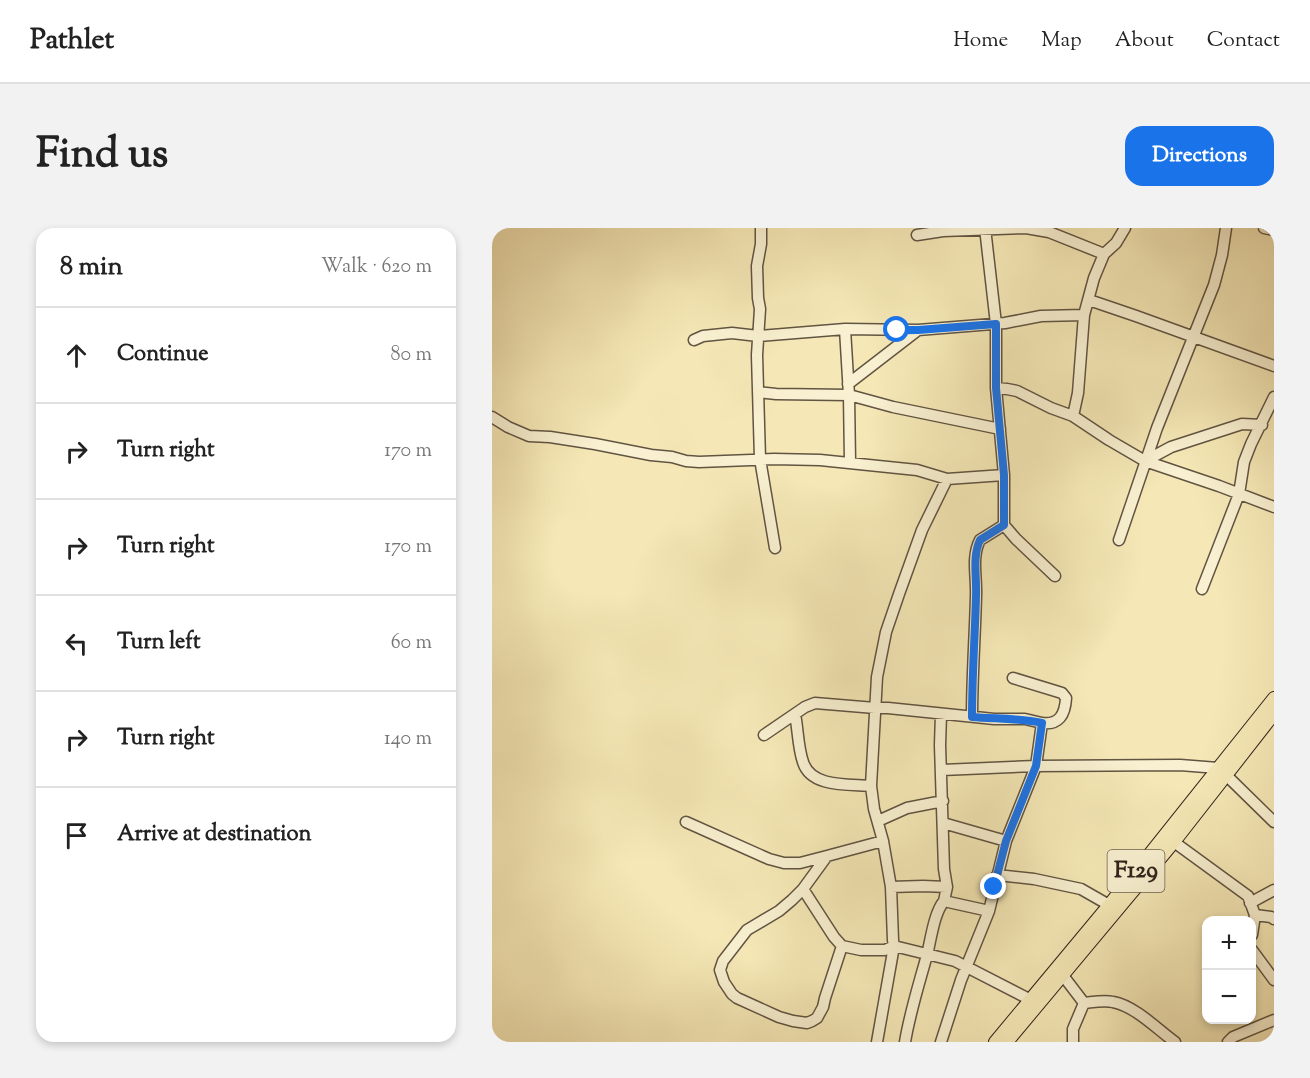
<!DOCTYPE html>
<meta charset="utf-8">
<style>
body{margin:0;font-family:"Sorts Mill Goudy",serif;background:#f2f2f2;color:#222}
.controls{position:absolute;right:18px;bottom:18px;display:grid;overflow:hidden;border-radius:12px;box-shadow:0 3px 9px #0003}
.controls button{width:54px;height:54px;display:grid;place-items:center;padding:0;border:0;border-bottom:2px solid #e0e0e0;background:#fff;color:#222;font:30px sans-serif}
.stop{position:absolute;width:18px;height:18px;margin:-14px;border:4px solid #1a73e8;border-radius:50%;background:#fff}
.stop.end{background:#1a73e8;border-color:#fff;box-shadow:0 2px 6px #0008}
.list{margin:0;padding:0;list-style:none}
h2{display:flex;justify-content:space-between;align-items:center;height:78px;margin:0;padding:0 24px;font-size:26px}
h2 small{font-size:20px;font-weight:400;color:#767676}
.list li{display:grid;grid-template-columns:39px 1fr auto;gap:18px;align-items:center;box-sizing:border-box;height:96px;padding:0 24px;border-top:2px solid #e0e0e0}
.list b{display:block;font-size:22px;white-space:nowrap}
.list em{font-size:20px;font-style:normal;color:#767676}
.icon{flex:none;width:33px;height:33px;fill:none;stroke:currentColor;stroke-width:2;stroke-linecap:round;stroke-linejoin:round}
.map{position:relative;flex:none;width:782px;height:814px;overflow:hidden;border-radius:18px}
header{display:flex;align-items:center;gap:36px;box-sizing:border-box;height:84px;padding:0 30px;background:#fff;border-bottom:2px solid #e0e0e0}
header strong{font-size:28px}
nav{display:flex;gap:33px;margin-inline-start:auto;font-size:21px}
.intro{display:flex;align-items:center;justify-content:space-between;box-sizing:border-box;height:144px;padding:0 36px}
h1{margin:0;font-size:42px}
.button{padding:15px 27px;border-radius:18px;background:#1a73e8;color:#fff;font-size:21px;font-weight:700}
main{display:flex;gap:36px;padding:0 36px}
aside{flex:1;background:#fff;border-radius:18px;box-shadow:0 3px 9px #0003}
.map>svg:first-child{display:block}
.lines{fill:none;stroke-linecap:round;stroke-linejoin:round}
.minor-casing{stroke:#615442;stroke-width:13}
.major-casing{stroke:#30221c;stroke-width:14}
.minor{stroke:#f8f0d0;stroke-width:10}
.major{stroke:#f5e8b6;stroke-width:12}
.route{stroke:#1a73e8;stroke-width:8}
.labels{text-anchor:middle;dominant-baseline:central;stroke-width:6;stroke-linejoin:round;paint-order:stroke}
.shield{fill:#f8f0d0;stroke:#6c6052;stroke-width:1.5}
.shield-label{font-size:24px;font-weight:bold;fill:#30221c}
</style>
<header>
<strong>Pathlet</strong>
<nav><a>Home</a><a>Map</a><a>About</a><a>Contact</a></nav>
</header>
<div class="intro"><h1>Find us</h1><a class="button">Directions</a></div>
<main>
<aside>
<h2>8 min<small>Walk · 620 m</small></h2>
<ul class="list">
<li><svg class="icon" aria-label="ahead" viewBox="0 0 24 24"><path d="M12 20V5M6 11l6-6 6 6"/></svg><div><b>Continue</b></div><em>80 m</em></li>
<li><svg class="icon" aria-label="right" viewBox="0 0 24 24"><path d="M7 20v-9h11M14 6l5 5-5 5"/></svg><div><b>Turn right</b></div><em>170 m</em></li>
<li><svg class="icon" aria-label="right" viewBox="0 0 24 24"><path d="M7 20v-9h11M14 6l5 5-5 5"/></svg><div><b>Turn right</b></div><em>170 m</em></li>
<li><svg class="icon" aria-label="left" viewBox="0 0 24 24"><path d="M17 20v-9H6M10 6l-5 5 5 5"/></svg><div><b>Turn left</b></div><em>60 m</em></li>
<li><svg class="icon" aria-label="right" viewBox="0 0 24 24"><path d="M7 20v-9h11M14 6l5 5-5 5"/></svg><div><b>Turn right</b></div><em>140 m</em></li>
<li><svg class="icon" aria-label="arrive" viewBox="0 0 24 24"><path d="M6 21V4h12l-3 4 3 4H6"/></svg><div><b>Arrive at destination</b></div></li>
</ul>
</aside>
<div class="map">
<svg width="782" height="814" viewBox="0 0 782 814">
<rect width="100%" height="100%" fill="#f5e8b6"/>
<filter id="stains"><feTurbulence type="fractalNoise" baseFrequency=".00333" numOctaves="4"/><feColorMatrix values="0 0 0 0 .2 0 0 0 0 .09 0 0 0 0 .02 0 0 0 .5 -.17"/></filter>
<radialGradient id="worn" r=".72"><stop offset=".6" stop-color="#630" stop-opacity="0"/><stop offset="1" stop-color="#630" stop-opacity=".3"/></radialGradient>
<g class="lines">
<g class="minor-casing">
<path id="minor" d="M 269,0 L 269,16 L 265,38 L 266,70 L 268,81 L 265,127 L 268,231 L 283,320
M 493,0 L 504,96 L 504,160 L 512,247 L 512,297 L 524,311 L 563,348
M 772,0 L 782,2
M 425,7 L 451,3 L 534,0 L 557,4 L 612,26
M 597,72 L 644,88 L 782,138
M 353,101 L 357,167 L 358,234
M 202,112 L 211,108 L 240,105 L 266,108 L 353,101 L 426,102 L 513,95 L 549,88 L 592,87
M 356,156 L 426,102
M 504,160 L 515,161 L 525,163 L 559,180 L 581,188 L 617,212 L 653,233 L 727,258 L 782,279
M 266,164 L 284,166 L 357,167 L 401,179 L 508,201
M 581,188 L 586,165 L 592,87 L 602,50 L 612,26 L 624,15 L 633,0
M 0,189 L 16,199 L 37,208 L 58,209 L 103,216 L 159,227 L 180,229 L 194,233 L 207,234 L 282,231 L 328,232 L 425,242 L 455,251 L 512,247
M 653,233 L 679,219 L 750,196 L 770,197
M 627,312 L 665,200 L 722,57 L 730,27 L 734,0
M 710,361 L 747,266 L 752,234 L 759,216 L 782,169
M 303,486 C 306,501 306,520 311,534 C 319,560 357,556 379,558
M 449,486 L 448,517 L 452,641 L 455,659 L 452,673 L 497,683
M 480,489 C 480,448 483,408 484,368 C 485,350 479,329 488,312 L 512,297
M 272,507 L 313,479 L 323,475 L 383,480 L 396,480 L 502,491 L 533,491 L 550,495
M 450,542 L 544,538 L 688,537 L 726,540
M 734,547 L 782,594
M 386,593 L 415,580 L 451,573
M 194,594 L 277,631 L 292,635 L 308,635 L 335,628
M 451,595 L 514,613
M 682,614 L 756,668 L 763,687 L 760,707
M 505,647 L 542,651 L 589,661 L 617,677
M 399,659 L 431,658 L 455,659
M 311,661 L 342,709 L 350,718 L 369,722 L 393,722 L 402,718 L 463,733 L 537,771
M 758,675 L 782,662
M 763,687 L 779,689 L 782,691
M 350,718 L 333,770 L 331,779 L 325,790 L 320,793 L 315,795 L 301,793 L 287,789 L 245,770 L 240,766 L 232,754 L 228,742 L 231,733 L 255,702 L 287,683 L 300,672 L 311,661 L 335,628 L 391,613
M 760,722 L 782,752
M 566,741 L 592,775 L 581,801 L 581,814
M 592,775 C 602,774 612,772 621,774 C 643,778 665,801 683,814
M 385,814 L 402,718 L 401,712 L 399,659 L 391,613 L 382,581 L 379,558 L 385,449 L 394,404 L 407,366 L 430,302 L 455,251
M 413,814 C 418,784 427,756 435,727 C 439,711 442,685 452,673
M 449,814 L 469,752 L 497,683 L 514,613 L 544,538 L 550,495 C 567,497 573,487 574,470 L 570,465 L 521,450
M 736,814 L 741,809 L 782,792"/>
</g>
<g class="major-casing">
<path id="major" d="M 503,814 L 617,677 L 782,470
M 515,814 L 682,614 L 782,486"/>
</g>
<use href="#minor" class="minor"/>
<use href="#major" class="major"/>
</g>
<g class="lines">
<path class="route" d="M 405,102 L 426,102 L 504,96 L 504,160 L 512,247 L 512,297 L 488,312 C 480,329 485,350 484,368 C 483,408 480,448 480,489 C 503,491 527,490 550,495 L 544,538 L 514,613 L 502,659"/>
</g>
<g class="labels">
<rect class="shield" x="615.5" y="622" width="57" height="42" rx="4.5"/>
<g class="shield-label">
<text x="644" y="643">F129</text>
</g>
</g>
<rect width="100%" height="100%" filter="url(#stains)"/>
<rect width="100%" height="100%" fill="url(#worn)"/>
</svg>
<div class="controls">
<button>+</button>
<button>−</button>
</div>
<div class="stop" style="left:405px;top:102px"></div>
<div class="stop end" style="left:502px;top:659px"></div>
</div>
</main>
